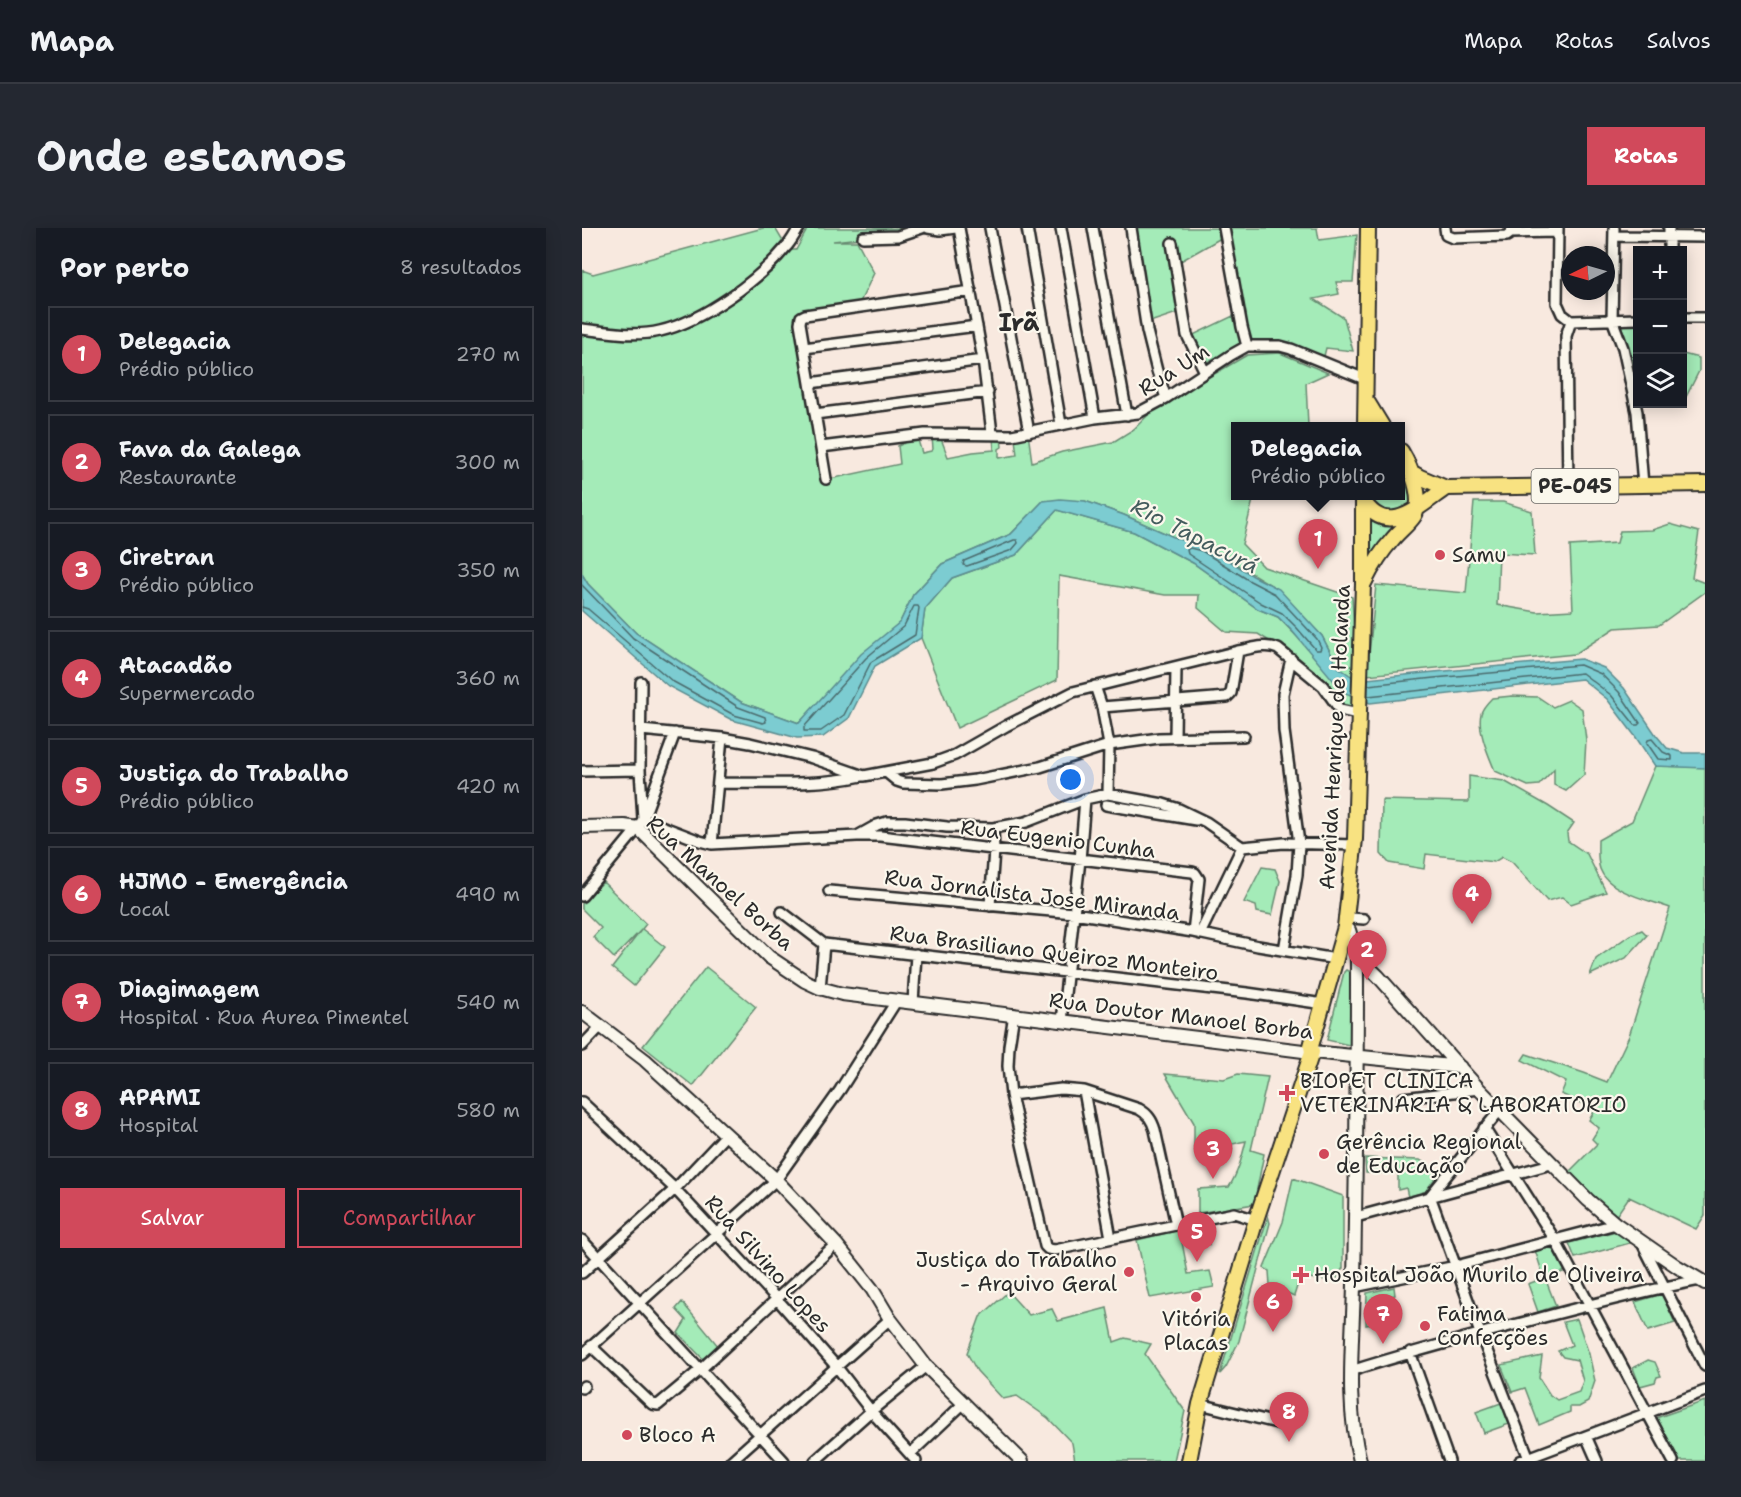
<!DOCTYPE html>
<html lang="pt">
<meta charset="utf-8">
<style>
body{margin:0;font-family:"Shantell Sans",sans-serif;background:#242831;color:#f1f3f6}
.controls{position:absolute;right:18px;top:18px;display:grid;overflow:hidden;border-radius:0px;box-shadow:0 3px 15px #0003}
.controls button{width:54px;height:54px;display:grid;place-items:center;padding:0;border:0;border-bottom:2px solid #363941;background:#171b24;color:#f1f3f6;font:30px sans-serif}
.compass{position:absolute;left:979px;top:18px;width:54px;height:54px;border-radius:50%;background:#171b24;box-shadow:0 3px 15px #0003;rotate:265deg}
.you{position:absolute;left:489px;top:552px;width:21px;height:21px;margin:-15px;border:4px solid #fff;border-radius:50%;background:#1a73e8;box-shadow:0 0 0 9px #1a73e833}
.badge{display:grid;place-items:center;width:39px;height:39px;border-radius:50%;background:#d1495b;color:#fff;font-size:20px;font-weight:700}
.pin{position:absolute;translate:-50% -50px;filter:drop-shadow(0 2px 3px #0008)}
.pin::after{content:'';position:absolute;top:32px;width:21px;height:18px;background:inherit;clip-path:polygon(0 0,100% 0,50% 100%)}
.popup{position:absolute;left:649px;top:194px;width:174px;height:78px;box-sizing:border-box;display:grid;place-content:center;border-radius:0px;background:#171b24;filter:drop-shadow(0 2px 4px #0005);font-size:20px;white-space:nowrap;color:#9ea1a6}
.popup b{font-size:22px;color:#f1f3f6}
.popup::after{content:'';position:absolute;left:50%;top:100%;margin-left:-12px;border:12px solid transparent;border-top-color:#171b24}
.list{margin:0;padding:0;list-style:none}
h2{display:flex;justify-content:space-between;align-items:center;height:78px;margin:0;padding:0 24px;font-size:26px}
h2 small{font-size:20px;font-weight:400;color:#9ea1a6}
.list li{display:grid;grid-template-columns:39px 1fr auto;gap:18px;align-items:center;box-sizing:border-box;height:96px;margin:0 12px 12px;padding:0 12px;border:2px solid #363941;border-radius:0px}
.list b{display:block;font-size:22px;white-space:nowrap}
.list p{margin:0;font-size:20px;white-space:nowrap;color:#9ea1a6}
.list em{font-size:20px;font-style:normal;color:#9ea1a6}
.actions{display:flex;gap:12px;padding:18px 24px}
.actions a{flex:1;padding:14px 0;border:2px solid #d1495b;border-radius:0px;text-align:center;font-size:21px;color:#d1495b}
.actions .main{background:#d1495b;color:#fff}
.icon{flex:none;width:33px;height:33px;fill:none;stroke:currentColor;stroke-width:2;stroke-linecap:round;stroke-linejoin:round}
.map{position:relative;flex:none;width:1123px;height:1233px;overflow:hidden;border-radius:0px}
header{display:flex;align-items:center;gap:36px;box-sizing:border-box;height:84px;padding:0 30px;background:#171b24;border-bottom:2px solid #363941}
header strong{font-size:28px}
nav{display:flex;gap:33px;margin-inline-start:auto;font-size:21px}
.intro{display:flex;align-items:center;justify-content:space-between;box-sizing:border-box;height:144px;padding:0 36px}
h1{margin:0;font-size:42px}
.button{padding:15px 27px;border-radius:0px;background:#d1495b;color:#fff;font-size:21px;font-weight:700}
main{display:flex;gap:36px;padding:0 36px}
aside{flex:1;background:#171b24;border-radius:0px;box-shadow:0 3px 15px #0003}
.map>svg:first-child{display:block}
.green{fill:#a4ebb8;stroke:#688b72;stroke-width:1.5}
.water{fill:#7bccd1;stroke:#5b8c8f;stroke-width:1.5}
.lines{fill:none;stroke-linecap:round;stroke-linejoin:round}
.shore{stroke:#4b6b6d;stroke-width:1.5}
.street-casing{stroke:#2b2b2b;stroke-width:14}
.secondary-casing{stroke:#2b2b2b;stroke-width:16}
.primary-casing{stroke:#2b2b2b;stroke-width:18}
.street{stroke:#fbf7ec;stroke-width:9}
.secondary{stroke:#fbf7ec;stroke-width:12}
.primary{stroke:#f8e281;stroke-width:14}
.poi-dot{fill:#d1495b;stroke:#fbf7ec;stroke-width:2}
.labels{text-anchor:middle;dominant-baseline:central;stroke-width:4.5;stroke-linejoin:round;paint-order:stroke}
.shield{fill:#fbf7ec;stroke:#696865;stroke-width:1.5}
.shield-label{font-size:20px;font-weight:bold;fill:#2b2b2b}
.street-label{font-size:21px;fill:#2b2b2b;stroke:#fbf7ec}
.poi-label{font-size:21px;fill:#2b2b2b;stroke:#fbf7ec;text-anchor:start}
.water-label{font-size:22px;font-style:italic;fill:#435b5d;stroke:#fbf7ec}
.quarter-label{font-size:24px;font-weight:bold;fill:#2b2b2b;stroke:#fbf7ec}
</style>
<header>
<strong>Mapa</strong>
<nav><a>Mapa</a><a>Rotas</a><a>Salvos</a></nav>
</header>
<div class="intro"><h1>Onde estamos</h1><a class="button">Rotas</a></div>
<main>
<aside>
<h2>Por perto<small>8 resultados</small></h2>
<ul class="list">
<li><span class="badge">1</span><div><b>Delegacia</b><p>Prédio público</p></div><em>270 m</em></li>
<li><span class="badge">2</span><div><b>Fava da Galega</b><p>Restaurante</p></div><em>300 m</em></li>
<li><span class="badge">3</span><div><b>Ciretran</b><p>Prédio público</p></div><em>350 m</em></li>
<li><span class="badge">4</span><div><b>Atacadão</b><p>Supermercado</p></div><em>360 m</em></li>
<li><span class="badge">5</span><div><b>Justiça do Trabalho</b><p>Prédio público</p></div><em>420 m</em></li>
<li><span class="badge">6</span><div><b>HJMO - Emergência</b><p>Local</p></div><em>490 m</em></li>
<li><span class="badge">7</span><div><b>Diagimagem</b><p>Hospital · Rua Aurea Pimentel</p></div><em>540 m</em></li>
<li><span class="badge">8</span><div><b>APAMI</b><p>Hospital</p></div><em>580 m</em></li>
</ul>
<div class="actions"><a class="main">Salvar</a><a>Compartilhar</a></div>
</aside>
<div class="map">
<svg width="1123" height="1233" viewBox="0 0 1123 1233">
<rect width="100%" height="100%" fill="#f8e9df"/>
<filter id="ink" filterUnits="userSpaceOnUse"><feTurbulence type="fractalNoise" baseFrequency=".0167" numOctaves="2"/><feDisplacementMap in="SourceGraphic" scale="12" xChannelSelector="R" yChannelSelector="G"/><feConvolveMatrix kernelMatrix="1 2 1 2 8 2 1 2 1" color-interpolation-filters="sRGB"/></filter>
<g filter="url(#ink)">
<path class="green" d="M 181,0 L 193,0 L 206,22 L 214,22 L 226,0 L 371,0 L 251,13 L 275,13 L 292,45 L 277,76 L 218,86 L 238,237 L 237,250 L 248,251 L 318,236 L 316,218 L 335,209 L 340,225 L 349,223 L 351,221 L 350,209 L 358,208 L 366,229 L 391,224 L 412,222 L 411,208 L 419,209 L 420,219 L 417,221 L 417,230 L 435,227 L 433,211 L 446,205 L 450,234 L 480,224 L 531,214 L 552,201 L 572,181 L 665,127 L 698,125 L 746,145 L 724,155 L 726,198 L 654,198 L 654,268 L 672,268 L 660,316 L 682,339 L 770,369 L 775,453 L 756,439 L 740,408 L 694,360 L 623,317 L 596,311 L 542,287 L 503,273 L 461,273 L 429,306 L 360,336 L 331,367 L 318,394 L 217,495 L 159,474 L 54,405 L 6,356 L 0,346 L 0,42 L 11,46 Z
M 555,0 L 637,0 L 639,10 L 597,34 L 598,84 L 568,94 Z
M 644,0 L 735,0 L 737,12 L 775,7 L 771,54 L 754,54 L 757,66 L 732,71 L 762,90 L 771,123 L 744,120 L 741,132 L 667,113 L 653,36 Z
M 651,88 L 664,115 L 623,135 L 609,108 Z
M 1055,94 L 1055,160 L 1036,95 Z
M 1101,126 L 1117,130 L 1117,143 L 1101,175 Z
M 819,241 L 829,245 L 830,281 L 796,286 L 784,268 L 819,268 Z
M 892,274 L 921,274 L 950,283 L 953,327 L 917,325 L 915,377 L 955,384 L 991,382 L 988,318 L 1035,315 L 1038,303 L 1070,302 L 1088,296 L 1117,304 L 1110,350 L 1123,355 L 1123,364 L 1077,397 L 1033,400 L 993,426 L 785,447 L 794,357 L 884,365 Z
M 783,278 L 827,289 L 783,341 Z
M 475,282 L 552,304 L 611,335 L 676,381 L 696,389 L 775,471 L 775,484 L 759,481 L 694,417 L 676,406 L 644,404 L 616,380 L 617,367 L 583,367 L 477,348 L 475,452 L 375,500 L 339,410 L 343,381 L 370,350 L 434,327 Z
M 930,468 L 956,469 L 971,479 L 987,472 L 1000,481 L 1004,512 L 1002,547 L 984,563 L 972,557 L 972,541 L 957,557 L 946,558 L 913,543 C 907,528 895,502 899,486 C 900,480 906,474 910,470 Z
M 1073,538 L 1123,539 L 1123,987 L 1114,1001 L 1047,969 L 1034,988 L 1018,977 L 986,945 L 1015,916 L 1010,911 L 1017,900 L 1007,892 L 1012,884 L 1006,878 L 979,866 L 984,854 L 940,832 L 944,826 L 1002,845 L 1025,854 L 1047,808 L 1088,680 C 1067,672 1026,664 1018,641 C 1015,632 1016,622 1016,612 L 1050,593 Z
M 887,548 L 922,553 L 966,578 L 992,595 L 985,605 L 986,613 L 1005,626 L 1024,664 L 989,676 L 980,669 L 965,673 L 930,634 L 920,629 L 912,634 L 844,626 L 842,641 L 807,635 L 799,626 L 800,572 L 887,574 Z
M 680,639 L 693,641 L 698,653 L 690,687 L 675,684 L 674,678 L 662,674 Z
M 21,654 L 64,696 L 60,701 L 83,719 L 52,758 L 30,740 L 60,701 L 32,730 L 11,709 L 19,700 L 0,681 L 0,676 Z
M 1060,702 L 1065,707 L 1044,730 L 1008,747 L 1014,731 L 1048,707 Z
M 124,739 L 174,779 L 111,858 L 61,818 Z
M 764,742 L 768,744 L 770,814 L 767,817 L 745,812 L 762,744 Z
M 583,846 L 642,851 L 656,846 L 686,849 L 669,922 L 682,926 L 672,976 L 616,985 L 616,961 L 647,959 C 656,945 660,929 664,913 C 648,916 629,923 612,920 L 612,895 Z
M 783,930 L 838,932 L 857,945 L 843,964 L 826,969 L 824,960 L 816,962 L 816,945 L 784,945 Z
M 711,950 L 761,968 L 761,1040 L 753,1053 L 718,1049 L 712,1068 L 688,1057 L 687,1043 L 682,1040 L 701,994 Z
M 686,988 L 688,995 L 657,1113 L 644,1139 L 638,1146 Z
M 623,996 L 627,1016 L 619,1010 L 600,1014 L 606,1046 L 628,1043 L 632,1059 L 568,1070 L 555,1012 Z
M 1034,1003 L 1048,1015 L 993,1030 L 987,1015 Z
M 968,1017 L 984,1043 L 963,1050 L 974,1078 L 956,1084 L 946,1056 L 962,1050 L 953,1022 Z
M 812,1059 L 813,1067 L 793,1075 L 796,1095 L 784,1097 L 785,1065 Z
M 426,1064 L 447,1087 L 470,1081 L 476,1093 L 525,1080 L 532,1114 L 543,1110 L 569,1116 L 563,1126 L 603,1183 L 592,1233 L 493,1233 L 490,1215 L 466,1190 L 435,1168 L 421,1171 L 395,1143 L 385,1125 L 398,1089 Z
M 1080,1066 L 1093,1095 L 1066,1103 L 1053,1074 Z
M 100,1074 L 137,1119 L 121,1131 L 96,1105 L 104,1092 L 94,1081 Z
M 995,1091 L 1007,1126 L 1013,1153 L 1006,1174 L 997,1179 L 988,1179 L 988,1184 L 957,1197 L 943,1160 L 930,1164 L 919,1137 L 960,1128 L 957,1150 L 968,1167 L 975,1172 L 997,1164 L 1001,1153 L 995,1132 L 981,1129 L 976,1123 L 990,1117 L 981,1094 Z
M 1066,1132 L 1073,1134 L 1079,1148 L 1075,1149 L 1073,1154 L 1058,1158 L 1051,1140 Z
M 1123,1173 L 1123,1233 L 1097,1233 L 1074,1190 Z
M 919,1175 L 927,1196 L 902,1205 L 894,1184 Z"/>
<path class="water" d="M 478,271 L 503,273 L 542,287 L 596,311 L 623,317 L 671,348 L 697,361 L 740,408 L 756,439 L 775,452 L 852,444 L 999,431 L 1022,440 L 1042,460 L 1074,507 L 1085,520 L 1102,525 L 1123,525 L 1123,540 L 1073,538 L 1053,508 L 1025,471 L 1000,451 L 788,475 L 761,464 L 711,404 L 696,389 L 676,381 L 611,335 L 552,304 L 475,282 L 434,327 L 370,350 L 343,381 L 339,410 L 293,438 L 267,490 L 241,509 L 215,510 L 150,492 L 86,458 L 0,383 L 0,346 L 6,356 L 54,405 L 159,474 L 217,495 L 279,426 L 318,394 L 331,367 L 360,336 L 429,306 L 461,273 Z"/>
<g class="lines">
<path class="shore" d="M 432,312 L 435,312 L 436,315 L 430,322 L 385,338 L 381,337 L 382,333 Z
M 608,320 L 620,323 L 668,353 L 693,366 L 735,411 L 739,419 L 738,422 L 734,422 L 715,400 L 700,385 L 679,375 L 606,326 L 605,322 Z
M 0,357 L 51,410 L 156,479 L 183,489 L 184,494 L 181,495 L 152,487 L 90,453 L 6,381 L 0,379
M 332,378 L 336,378 L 337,380 L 333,407 L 289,434 L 262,487 L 239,503 L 222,503 L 222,499 L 284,430 L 322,398 Z
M 786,468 L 1000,445 L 1029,467 L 1053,497 L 1056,497 L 1058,495 L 1037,464 L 1019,446 L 998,437 L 852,450 L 786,457
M 1070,511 L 1081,524 L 1090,528 L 1090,532 L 1076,531 L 1065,515 L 1066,512 Z"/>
<g class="street-casing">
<path id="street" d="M 346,0 L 358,2 L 374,0
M 377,0 L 401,132 L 410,205
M 408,0 L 447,204
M 445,0 L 479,196
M 479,0 L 513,190
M 511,0 L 545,187
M 549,0 L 565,103 L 575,143 L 584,170
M 642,0 L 660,99 L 665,118
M 863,0 L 864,7 L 871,10 L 925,8 L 929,5 L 930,0
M 976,0 L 975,75 L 980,86 L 989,93
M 1032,0 L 1030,91 L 1041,120 L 1055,184 L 1061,257
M 929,5 L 976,4
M 1032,8 L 1123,9
M 281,9 L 316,8 L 340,0
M 590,15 L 605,107 L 623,144
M 1087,22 L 1087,0
M 1100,90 L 1123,90
M 989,93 L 1056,91
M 0,101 C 25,104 53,109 78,103 C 121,93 176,53 204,19 C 209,14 213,6 217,0
M 222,120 L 395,98
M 228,155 L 401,132
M 233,186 L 406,164
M 239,219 L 343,206 L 430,207 L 513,190 L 556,185 L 584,170 L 649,127 L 665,118 L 698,118 L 709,121 L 785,152
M 244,251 L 218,95 L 219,89 L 223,87 L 389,63
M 986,258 L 984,108 L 989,93
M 513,458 L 520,479 L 527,517 L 526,566
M 520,479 L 645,469 L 649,465 L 656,423
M 59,502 L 140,510 L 168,515 L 230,530 L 282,548 L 351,535 L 373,527 L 424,498 L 491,464 L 656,423 C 668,421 684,415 696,421 L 741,458 L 758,482 L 776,486
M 93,505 L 61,591 L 118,613 L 130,616 L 275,608 L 298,608 L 610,644 L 613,645 L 617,651 L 611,704
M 593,509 L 594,439
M 0,543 L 58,542
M 304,544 L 315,553 L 321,555 L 360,556 L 393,552 L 458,539 L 527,517 L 577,510 L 662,508
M 136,555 C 184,555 234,558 280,548
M 524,577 L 614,592
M 277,607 L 295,597 L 305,594 L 323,594 L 365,599 L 411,600 L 444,594 L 503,571 L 526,566 L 581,576 L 597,581 L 624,594 L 660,619
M 130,616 L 140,510
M 660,619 L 702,615 L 773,617
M 247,663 L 492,685 L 611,704 L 676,718 L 754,731
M 0,668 L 56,600 L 61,591 L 58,542 L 59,454
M 408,678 L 412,622 L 411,600
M 200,684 L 242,716
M 769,690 L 782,691
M 618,706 L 660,619
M 702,722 L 715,647 L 717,615 L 702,503 L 701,466 L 709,431
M 238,760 L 242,716 L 665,765 L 742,776
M 331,775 L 334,726
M 432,786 L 427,818 L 426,838 L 429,867 L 463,1018 L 466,1021 L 473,1022 L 652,985 L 674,992
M 480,793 L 498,632 L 503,571
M 0,818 L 19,798
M 502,863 L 529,1010
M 429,867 L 479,861 L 502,863 L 557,881 C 566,886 570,892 573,902 L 594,997
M 821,870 L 897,861
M 0,874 L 93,961 L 195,1071 L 254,1138 L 289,1183 L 334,1233
M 918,882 L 848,968 L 898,1105 L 948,1233
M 902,900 L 973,1012 L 1091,1233
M 774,989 L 969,936
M 0,1012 L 202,1233
M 1060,1015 L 1123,1138
M 0,1045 L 93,961 L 144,907
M 772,1059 L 874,1038 L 1034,996
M 9,1118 L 70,1176 L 76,1177 L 118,1142 L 254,1016
M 828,1124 L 867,1233
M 0,1127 L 194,952 L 258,862 L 315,772
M 769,1143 C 831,1123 894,1107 958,1090 C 1011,1076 1064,1062 1118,1052
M 0,1160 L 2,1158
M 618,1176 L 703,1197
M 1004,1208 L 1015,1233
M 328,1226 L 381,1176
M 149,1233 L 308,1091
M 233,1233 L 289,1183 L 344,1138
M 938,1233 L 1123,1163"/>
</g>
<g class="secondary-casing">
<path id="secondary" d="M 0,599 L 42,598 L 56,600 L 187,729 L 223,753 L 238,760 L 260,766 L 721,823 L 878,839
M 767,702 L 775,728 L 775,750 C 775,852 774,954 772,1056 C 771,1115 763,1175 778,1233
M 775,728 L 796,748 L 897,861 L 1006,972 L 1034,996 L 1096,1039 L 1123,1055
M 0,784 L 63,832 L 194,952 L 254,1016 L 290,1061 L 308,1091 L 344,1138 L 440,1233"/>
</g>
<g class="primary-casing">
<path id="primary" d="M 786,175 L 800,198
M 783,198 L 786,0
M 819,238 L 838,249 L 864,260 L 1123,256
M 781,272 C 805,312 839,277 864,260
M 782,355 C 790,339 798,325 810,312 C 816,304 826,297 832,288 C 843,271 828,238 819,223
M 607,1233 L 618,1176 L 674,992 L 730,824 L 729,818 L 763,699 L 773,611 L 781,356 L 781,268"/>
</g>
<use href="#street" class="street"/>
<use href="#secondary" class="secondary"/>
<use href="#primary" class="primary"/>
</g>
</g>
<g class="poi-dot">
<circle cx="858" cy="327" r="6"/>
<path d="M702 856h6v6h6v6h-6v6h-6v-6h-6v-6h6z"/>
<circle cx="742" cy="926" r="6"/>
<circle cx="547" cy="1044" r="6"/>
<path d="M716 1038h6v6h6v6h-6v6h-6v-6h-6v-6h6z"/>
<circle cx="614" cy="1069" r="6"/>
<circle cx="843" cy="1098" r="6"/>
<circle cx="45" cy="1207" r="6"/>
</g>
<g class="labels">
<rect class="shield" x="949.5" y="241" width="87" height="34" rx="4.5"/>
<g class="shield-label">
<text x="993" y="258">PE-045</text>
</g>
<g class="street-label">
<text transform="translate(592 142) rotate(-32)">Rua Um</text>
<text transform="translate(753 509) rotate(-87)">Avenida Henrique de Holanda</text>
<text transform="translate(476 611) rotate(7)">Rua Eugenio Cunha</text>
<text transform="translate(138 655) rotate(42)">Rua Manoel Borba</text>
<text transform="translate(450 667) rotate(7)">Rua Jornalista Jose Miranda</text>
<text transform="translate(472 725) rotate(7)">Rua Brasiliano Queiroz Monteiro</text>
<text transform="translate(599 788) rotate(7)">Rua Doutor Manoel Borba</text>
<text transform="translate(186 1036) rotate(48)">Rua Silvino Lopes</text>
</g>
<g class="poi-label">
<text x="870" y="327">Samu</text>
<text x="718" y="853">BIOPET CLINICA<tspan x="718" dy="24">VETERINARIA &amp; LABORATORIO</tspan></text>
<text x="754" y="914">Gerência Regional<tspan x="754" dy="24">de Educação</tspan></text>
<text x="535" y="1032" text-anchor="end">Justiça do Trabalho<tspan x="535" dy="24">- Arquivo Geral</tspan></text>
<text x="732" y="1047">Hospital João Murilo de Oliveira</text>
<text x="855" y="1086">Fatima<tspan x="855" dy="24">Confecções</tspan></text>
<text x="614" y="1091" text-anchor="middle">Vitória<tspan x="614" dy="24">Placas</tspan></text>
<text x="57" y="1207">Bloco A</text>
</g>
<g class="water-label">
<text transform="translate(613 308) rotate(27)">Rio Tapacurá</text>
</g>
<g class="quarter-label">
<text x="437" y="95">Irã</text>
</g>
</g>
</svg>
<div class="controls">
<button>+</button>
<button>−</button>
<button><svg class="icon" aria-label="layers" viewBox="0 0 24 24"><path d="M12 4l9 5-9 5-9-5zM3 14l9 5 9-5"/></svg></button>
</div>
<svg class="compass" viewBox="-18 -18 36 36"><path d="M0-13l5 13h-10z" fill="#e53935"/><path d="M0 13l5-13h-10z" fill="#9ea1a6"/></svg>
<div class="you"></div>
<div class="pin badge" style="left:736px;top:341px">1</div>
<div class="popup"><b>Delegacia</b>Prédio público</div>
<div class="pin badge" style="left:785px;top:752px">2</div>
<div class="pin badge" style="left:631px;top:951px">3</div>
<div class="pin badge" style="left:890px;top:696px">4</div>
<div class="pin badge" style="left:615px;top:1034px">5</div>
<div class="pin badge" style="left:691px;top:1104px">6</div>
<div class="pin badge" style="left:801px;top:1116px">7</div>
<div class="pin badge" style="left:707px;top:1214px">8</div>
</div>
</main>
